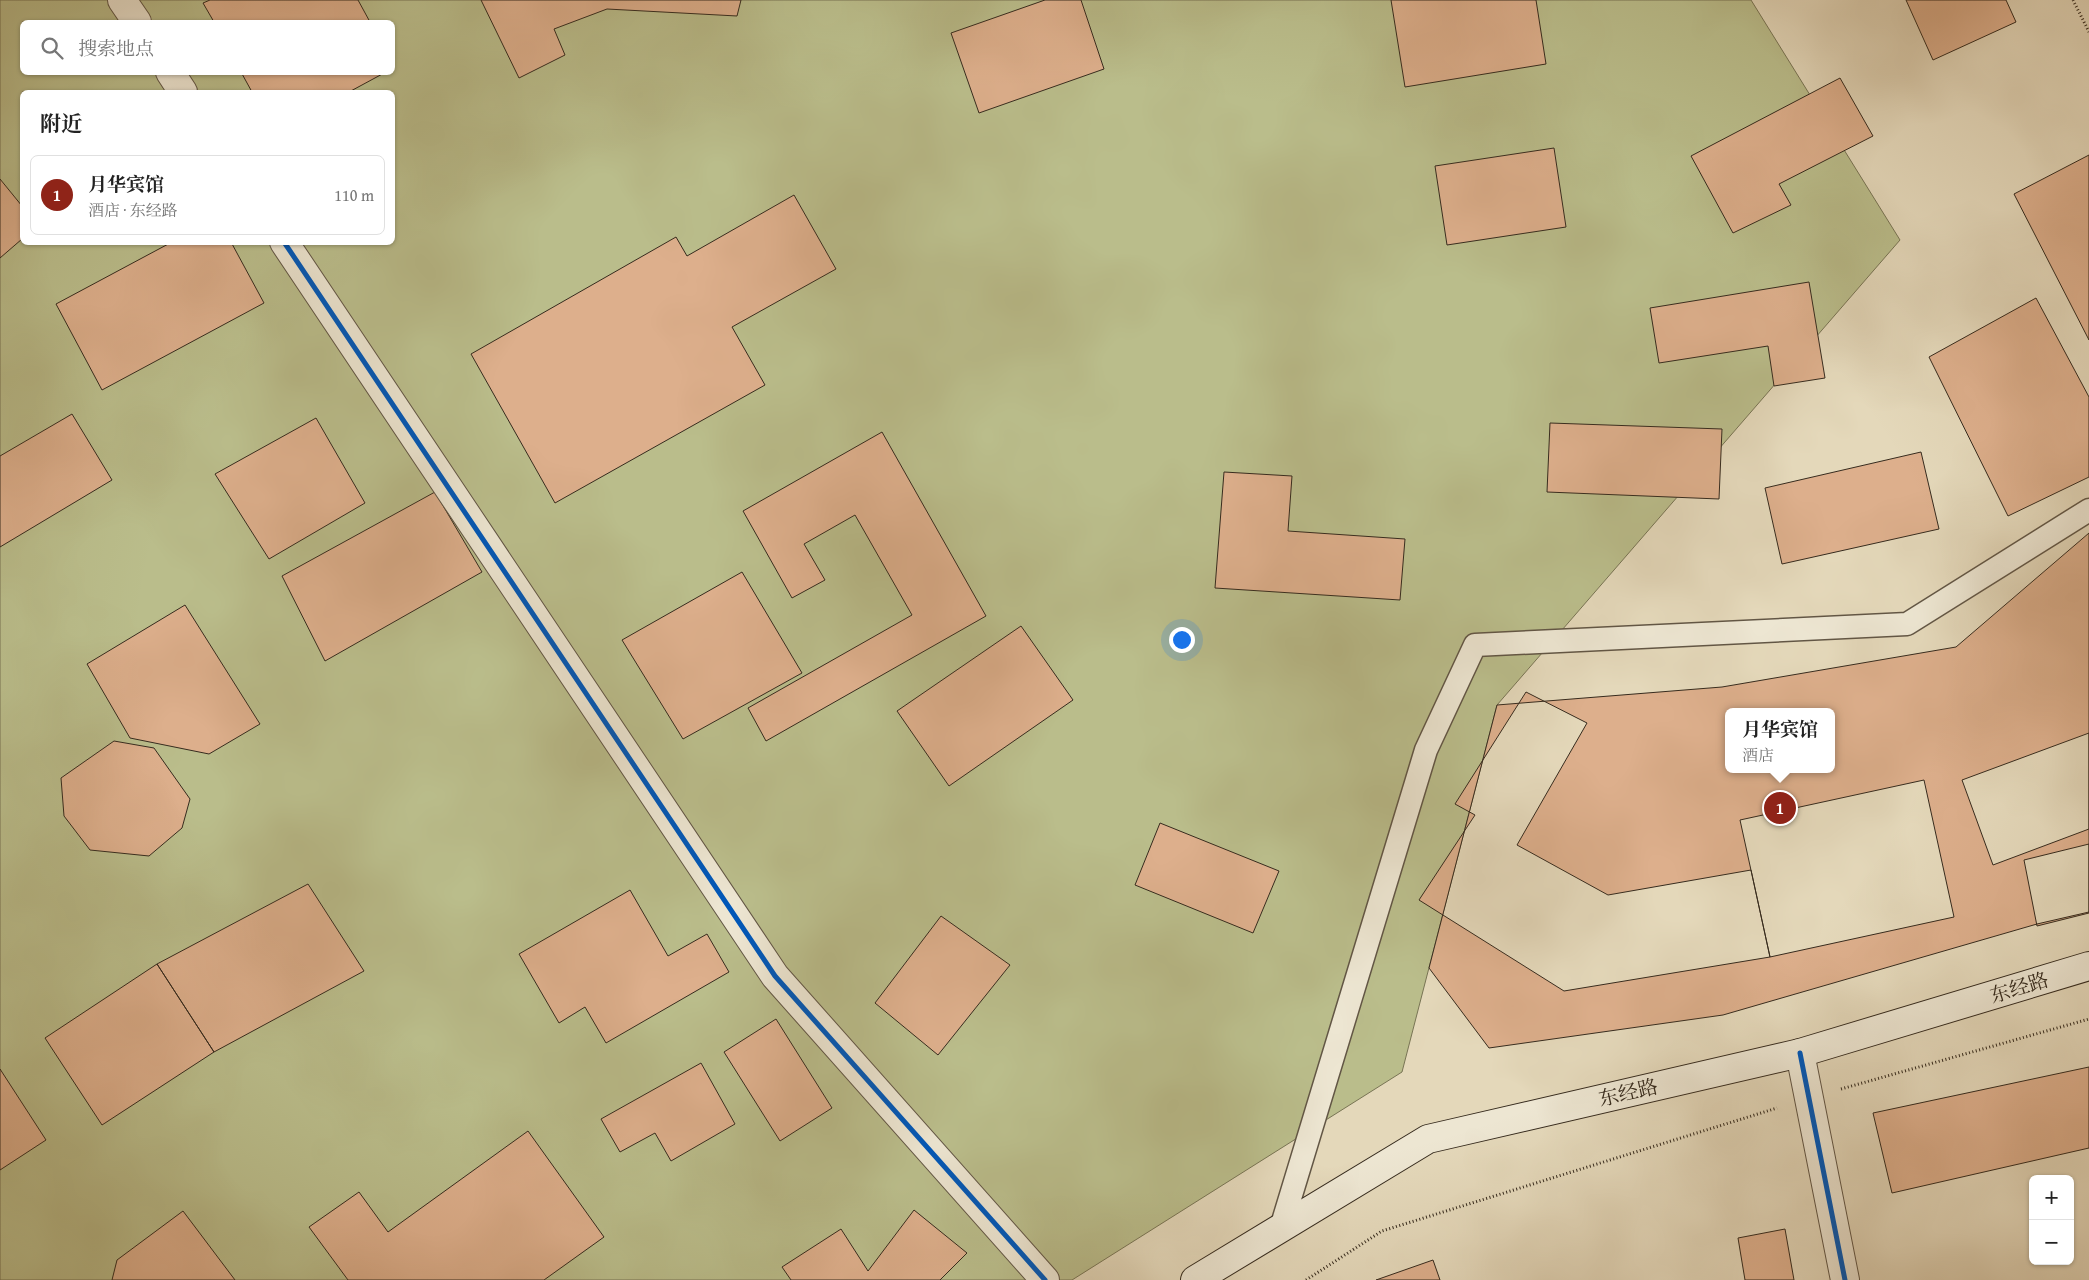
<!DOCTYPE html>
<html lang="zh">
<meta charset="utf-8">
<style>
body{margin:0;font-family:"Gentium Book Plus","Noto Serif SC",serif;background:#f6f6f6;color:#222}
.controls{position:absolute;right:15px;bottom:15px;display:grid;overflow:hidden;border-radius:8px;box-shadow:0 1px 4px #0004}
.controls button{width:45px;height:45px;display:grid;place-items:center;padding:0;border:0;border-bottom:1px solid #e0e0e0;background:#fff;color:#222;font:25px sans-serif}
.you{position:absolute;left:1181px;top:639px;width:18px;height:18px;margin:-12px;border:4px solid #fff;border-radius:50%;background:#1a73e8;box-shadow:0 0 0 8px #1a73e833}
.badge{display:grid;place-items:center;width:32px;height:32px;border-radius:50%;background:#8f2418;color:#fff;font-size:16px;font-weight:700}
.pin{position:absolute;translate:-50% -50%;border:2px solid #fff;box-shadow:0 1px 5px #0006}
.popup{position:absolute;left:1725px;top:708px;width:110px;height:65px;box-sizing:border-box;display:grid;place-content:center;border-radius:8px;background:#fff;filter:drop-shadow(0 1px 4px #0005);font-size:16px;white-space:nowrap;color:#767676}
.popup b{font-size:19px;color:#222}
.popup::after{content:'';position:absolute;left:50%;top:100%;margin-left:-10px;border:10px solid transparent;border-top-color:#fff}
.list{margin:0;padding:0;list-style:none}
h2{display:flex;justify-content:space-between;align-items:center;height:65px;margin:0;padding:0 20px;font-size:21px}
h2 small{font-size:16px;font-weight:400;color:#767676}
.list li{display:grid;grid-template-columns:32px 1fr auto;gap:15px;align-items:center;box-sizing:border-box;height:80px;margin:0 10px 10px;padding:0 10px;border:1px solid #e0e0e0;border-radius:8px}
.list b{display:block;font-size:19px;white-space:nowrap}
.list p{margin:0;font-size:16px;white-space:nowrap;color:#767676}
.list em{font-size:16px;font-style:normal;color:#767676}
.icon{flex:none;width:28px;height:28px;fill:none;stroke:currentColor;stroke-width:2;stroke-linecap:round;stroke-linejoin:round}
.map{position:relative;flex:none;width:2089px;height:1280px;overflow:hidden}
.search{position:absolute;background:#fff;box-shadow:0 1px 4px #0004;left:20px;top:20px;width:375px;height:55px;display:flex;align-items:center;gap:12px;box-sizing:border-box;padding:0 18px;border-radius:8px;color:#767676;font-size:19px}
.panel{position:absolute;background:#fff;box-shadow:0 1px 4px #0004;left:20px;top:90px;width:375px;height:155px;border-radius:8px}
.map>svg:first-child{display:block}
.green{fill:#babd8b;stroke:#787454;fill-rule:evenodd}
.building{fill:#ddaf8c;stroke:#362b1e;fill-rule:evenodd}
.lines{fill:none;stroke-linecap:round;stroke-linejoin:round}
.lane-casing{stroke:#625645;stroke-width:25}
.street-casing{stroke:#625645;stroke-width:30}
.secondary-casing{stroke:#362b1e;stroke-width:30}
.path{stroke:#362b1e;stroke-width:3;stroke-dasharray:1 2.5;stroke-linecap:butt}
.lane{stroke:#ede6d2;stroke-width:22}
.street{stroke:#ede6d2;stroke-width:28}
.secondary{stroke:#ede6d2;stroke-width:28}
.cycleway-casing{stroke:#ede6d2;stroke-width:8}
.cycleway{stroke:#0057b8;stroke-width:5}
.labels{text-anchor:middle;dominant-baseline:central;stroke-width:4;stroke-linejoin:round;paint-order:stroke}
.street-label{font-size:20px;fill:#362b1e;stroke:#ede6d2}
</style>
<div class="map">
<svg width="2089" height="1280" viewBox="0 0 2089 1280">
<rect width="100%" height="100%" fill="#e4d8ba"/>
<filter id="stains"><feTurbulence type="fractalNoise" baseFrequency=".004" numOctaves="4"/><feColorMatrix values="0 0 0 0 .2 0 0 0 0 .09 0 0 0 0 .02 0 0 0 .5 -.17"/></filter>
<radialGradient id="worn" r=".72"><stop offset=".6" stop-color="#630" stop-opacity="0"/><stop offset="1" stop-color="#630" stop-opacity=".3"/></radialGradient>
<path class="green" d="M 0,0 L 1751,0 L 1900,240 L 1497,705 L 1402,1072 L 1072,1280 L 0,1280 ZM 22,22 L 392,22 L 392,72 L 22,72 ZM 22,92 L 392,92 L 392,242 L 22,242 Z"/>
<path class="building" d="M 210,0 L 358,0 L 370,22 L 214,22 L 203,3 Z
M 481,0 L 741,0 L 737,16 L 607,9 L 554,29 L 565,55 L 519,78 Z
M 1045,0 L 1081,0 L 1104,69 L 979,113 L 951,33 Z
M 1391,0 L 1536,0 L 1546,64 L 1405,87 Z
M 1906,0 L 2006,0 L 2016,22 L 1933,60 Z
M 241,72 L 386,72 L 349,92 L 252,92 Z
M 1840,78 L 1873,136 L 1779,184 L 1791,205 L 1733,233 L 1691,156 Z
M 1554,148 L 1566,227 L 1447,245 L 1435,166 Z
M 2089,155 L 2089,340 L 2014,194 Z
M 0,179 L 22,206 L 22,239 L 0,258 Z
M 794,195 L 836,269 L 732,327 L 765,385 L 555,503 L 471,354 L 676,237 L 687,256 Z
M 172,242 L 231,242 L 264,303 L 102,390 L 56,304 Z
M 1809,282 L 1825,378 L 1774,386 L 1768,346 L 1659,363 L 1650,308 Z
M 2036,298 L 2089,397 L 2089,477 L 2008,516 L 1929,357 Z
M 72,414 L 112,480 L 0,547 L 0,456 Z
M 316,418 L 365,503 L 269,559 L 215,474 Z
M 1550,423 L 1722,429 L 1719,499 L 1547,492 Z
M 882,432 L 986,616 L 766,741 L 748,708 L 912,615 L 855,515 L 804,544 L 825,580 L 792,598 L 743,511 Z
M 1921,452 L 1939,529 L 1782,564 L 1765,488 Z
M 1224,472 L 1292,476 L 1288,531 L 1405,539 L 1400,600 L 1215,588 Z
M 435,492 L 482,572 L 325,661 L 282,576 Z
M 2089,533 L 2089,912 L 2037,924 L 1723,1015 L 1489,1048 L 1429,968 L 1497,705 L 1722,687 L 1956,647 ZM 1729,712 L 1831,712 L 1831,769 L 1729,769 Z
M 742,572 L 802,673 L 683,739 L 622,640 Z
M 185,605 L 260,724 L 209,754 L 130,738 L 87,664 Z
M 1021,626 L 1073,700 L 949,786 L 897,711 Z
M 1526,692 L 1587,723 L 1517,845 L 1608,895 L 1751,870 L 1770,957 L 1564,991 L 1419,900 L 1475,815 L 1455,804 Z
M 2089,733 L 2089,829 L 1993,865 L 1962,780 Z
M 114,741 L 154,748 L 190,799 L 182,828 L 149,856 L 90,850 L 64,816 L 61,778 Z
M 1924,780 L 1954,917 L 1770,957 L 1740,820 Z
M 1160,823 L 1279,871 L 1253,933 L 1135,885 Z
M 2089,844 L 2089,913 L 2037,926 L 2024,860 Z
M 308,884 L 364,971 L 214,1052 L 157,964 Z
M 630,890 L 668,956 L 707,934 L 729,972 L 606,1043 L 585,1007 L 559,1023 L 519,954 Z
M 941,916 L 1010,965 L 938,1055 L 875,1003 Z
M 157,964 L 214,1052 L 102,1125 L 45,1038 Z
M 776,1019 L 832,1108 L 780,1141 L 724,1052 Z
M 701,1063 L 735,1124 L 671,1161 L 655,1133 L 620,1152 L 601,1119 Z
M 2089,1067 L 2089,1148 L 1892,1193 L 1873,1113 Z
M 0,1069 L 46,1140 L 0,1170 Z
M 528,1131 L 604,1237 L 544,1280 L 348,1280 L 309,1227 L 359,1192 L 388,1232 Z
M 914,1210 L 967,1253 L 940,1280 L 791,1280 L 782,1267 L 841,1229 L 868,1271 Z
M 183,1211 L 235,1280 L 112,1280 L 117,1260 Z
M 1785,1229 L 1794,1280 L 1745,1280 L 1738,1238 Z
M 1433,1260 L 1440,1280 L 1376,1280 Z"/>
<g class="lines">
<g class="lane-casing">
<path id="lane" d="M 1281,1228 L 1426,750 L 1475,645 L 1907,624 L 2089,510"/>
</g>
<g class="street-casing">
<path id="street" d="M 122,0 L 137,22
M 170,72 L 183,92
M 284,242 L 775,976 L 1045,1280
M 1800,1053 L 1845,1280"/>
</g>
<g class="secondary-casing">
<path id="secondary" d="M 1195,1280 L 1428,1139 L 1800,1053 L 2089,966"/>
</g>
<path class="path" d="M 2073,0 L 2089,32
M 1841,1089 L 2089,1019
M 1306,1280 L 1382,1231 L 1777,1108"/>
<use href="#lane" class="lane"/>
<use href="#street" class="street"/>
<use href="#secondary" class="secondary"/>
<g class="cycleway-casing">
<path id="cycleway" d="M 284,242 L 775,976 L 1045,1280
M 1800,1053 L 1845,1280"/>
</g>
<use href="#cycleway" class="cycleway"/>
</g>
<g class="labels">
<g class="street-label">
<text transform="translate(2019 987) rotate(-17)">东经路</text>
<text transform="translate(1628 1092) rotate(-13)">东经路</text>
</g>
</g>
<rect width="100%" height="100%" filter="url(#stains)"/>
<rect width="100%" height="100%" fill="url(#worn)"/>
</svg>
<div class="controls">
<button>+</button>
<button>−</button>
</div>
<div class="you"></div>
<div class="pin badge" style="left:1780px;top:808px">1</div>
<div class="popup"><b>月华宾馆</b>酒店</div>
<div class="search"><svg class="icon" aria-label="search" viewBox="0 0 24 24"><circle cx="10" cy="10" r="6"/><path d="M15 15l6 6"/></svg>搜索地点</div>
<section class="panel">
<h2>附近<small></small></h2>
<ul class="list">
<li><span class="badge">1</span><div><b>月华宾馆</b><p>酒店 · 东经路</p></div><em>110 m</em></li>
</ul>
</section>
</div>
